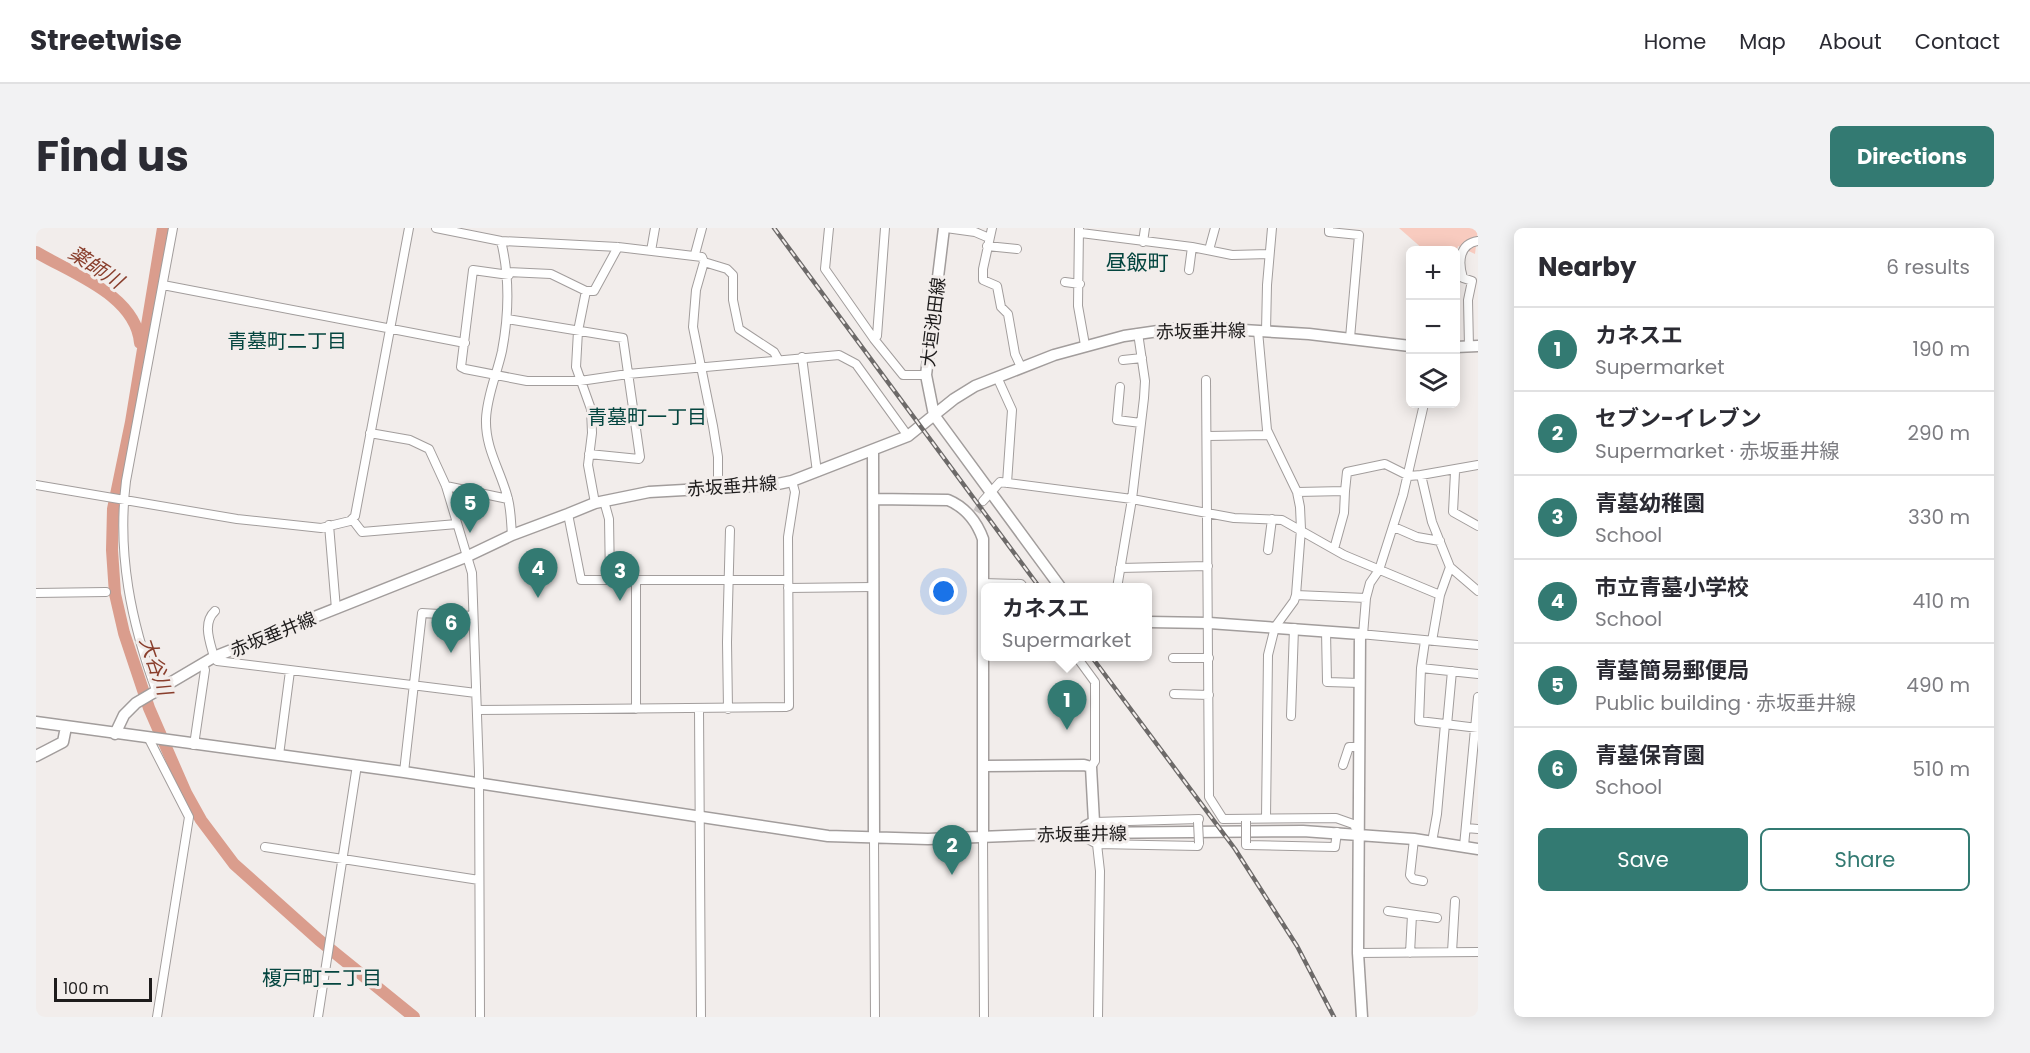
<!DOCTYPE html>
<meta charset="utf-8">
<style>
body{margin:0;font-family:Poppins,"Noto Sans JP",sans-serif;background:#f2f2f3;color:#2b2b33}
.controls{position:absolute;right:18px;top:18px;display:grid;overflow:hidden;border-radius:9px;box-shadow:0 3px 15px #0003}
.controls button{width:54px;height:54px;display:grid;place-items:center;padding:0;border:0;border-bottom:2px solid #e1e1e2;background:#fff;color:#2b2b33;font:30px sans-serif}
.scale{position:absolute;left:18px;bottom:15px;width:98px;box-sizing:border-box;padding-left:6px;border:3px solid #1e1c1c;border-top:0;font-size:16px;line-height:21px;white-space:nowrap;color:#1e1c1c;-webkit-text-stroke:4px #f2edeb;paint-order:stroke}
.you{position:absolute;left:908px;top:364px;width:21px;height:21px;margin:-15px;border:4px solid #fff;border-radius:50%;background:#1a73e8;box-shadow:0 0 0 9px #1a73e833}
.badge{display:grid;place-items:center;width:39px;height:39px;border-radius:50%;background:#337a72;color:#fff;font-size:20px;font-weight:700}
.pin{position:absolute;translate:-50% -50px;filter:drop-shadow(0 2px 3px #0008)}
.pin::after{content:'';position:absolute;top:32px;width:21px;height:18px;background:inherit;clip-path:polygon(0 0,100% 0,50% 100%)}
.popup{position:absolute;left:945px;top:355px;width:171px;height:78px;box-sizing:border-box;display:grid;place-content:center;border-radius:9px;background:#fff;filter:drop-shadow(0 2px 4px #0005);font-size:20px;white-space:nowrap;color:#7c7c81}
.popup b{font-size:22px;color:#2b2b33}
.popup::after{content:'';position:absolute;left:50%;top:100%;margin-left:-12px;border:12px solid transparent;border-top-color:#fff}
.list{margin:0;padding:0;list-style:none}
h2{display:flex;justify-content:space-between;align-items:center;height:78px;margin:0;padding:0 24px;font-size:26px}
h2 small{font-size:20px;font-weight:400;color:#7c7c81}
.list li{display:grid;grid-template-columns:39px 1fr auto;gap:18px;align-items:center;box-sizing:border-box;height:84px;padding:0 24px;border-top:2px solid #e1e1e2}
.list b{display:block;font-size:22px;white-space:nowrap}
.list p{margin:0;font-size:20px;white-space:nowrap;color:#7c7c81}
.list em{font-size:20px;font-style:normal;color:#7c7c81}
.actions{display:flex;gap:12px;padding:18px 24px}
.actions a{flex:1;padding:14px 0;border:2px solid #337a72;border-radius:9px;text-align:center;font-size:21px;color:#337a72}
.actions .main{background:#337a72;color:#fff}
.icon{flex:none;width:33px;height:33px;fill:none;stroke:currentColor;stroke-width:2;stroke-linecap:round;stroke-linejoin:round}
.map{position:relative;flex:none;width:1442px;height:789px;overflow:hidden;border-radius:9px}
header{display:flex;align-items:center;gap:36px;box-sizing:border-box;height:84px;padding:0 30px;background:#fff;border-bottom:2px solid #e1e1e2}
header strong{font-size:28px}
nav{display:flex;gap:33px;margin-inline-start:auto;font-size:21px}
.intro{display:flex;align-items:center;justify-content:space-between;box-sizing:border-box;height:144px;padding:0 36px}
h1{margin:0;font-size:42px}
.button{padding:15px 27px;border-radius:9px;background:#337a72;color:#fff;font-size:21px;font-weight:700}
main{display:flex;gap:36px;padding:0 36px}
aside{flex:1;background:#fff;border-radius:9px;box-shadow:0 3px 15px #0003}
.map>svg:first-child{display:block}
.green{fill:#f8cbbf}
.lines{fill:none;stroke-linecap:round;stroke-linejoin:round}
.river{stroke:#da9d8d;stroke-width:12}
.street-tunnel{stroke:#c8c3c2;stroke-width:8;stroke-dasharray:8 4;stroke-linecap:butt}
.street-casing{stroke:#a29d9c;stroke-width:10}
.secondary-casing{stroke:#a29d9c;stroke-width:13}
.street{stroke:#fff;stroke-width:8}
.secondary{stroke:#fff;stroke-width:10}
.rail-casing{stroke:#6d6a69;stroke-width:4.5}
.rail{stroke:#f2edeb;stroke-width:2;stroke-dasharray:7;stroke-linecap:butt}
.street-bridge-casing{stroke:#a29d9c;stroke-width:10;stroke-linecap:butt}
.street-bridge{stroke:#fff;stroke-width:8}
.labels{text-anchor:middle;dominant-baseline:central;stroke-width:6;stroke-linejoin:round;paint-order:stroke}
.street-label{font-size:18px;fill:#1e1c1c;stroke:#f2edeb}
.water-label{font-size:20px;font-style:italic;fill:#893e2c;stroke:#f2edeb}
.neighbourhood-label{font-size:20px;fill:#04453f;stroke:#f2edeb}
.quarter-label{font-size:21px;fill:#04453f;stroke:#f2edeb}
</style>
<header>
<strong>Streetwise</strong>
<nav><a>Home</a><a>Map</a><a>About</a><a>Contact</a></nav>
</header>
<div class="intro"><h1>Find us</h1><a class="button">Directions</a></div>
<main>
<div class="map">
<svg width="1442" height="789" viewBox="0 0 1442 789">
<rect width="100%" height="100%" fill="#f2edeb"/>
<path class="green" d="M 1363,0 L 1442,0 L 1439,26 L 1422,18 L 1420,27 L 1420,22 L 1388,22 Z"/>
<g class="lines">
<path class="river" d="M 127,0 L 95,194 L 77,281 L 76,322 L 79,366 L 88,405 L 113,480 L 150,565 L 165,592 L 198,636 L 283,712 L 378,789
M 0,24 C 35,45 100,67 104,115"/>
<path class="street-tunnel" d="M 941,284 L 947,273"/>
<g class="street-casing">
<path id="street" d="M 400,0 L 465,13 L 582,19 L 666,29 L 668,34 L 691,41 L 697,47 L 697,72 L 703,101 L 738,124 L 742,131
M 793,0 L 789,41 L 838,111 L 867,147 L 890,147
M 910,0 L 939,4 L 953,10
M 956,0 L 947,41 L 947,52 L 961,58 L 965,79 L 972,86 L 979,126 L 985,139
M 1043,0 L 1042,78 L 1049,117
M 1293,0 L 1293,4 L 1323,7 L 1314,110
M 1045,5 L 1156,19 L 1196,27 L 1233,26
M 465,13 C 474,50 473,86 466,123 C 461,146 451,167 450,191 C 449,221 465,243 472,271 C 475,282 475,296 476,307
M 1107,14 L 1109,0
M 951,18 L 981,21
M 1173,22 L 1179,0
M 615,23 L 619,0
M 659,26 L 666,0
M 668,34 L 660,62 L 657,99 L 677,198 L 682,229 L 682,260
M 1153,42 L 1156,19
M 472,44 L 515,46 L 550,63 L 558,63 L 582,19
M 473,47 L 437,42 L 425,139 L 429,141 L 491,153 L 544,153 L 592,146 L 803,127 L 820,136 L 872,208
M 1029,54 L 1044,56
M 127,57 L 429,115
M 550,63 L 542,103 L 540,139 L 555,181 L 556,205 L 552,237 L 559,275
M 471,91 L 587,110 L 604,229 L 603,231 L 553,226
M 1222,103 L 1231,202 L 1261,264 L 1264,279 L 1265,301 L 1260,367 L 1330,370
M 1230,103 L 1231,57 L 1236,0
M 838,111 L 841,108 L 849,0
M 1433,119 L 1432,72 L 1436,53 L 1427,50 C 1422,34 1423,16 1442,13
M 766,129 L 781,244
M 1087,132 L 1106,130
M 961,149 L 976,182 L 971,255
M 1170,152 L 1173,569 L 1187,591 L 1300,590 L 1317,596 L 1322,603
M 1084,159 L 1081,192 L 1105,195
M 334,205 L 374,212 L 393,221 L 410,258 L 436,345 L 443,544 L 444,789
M 1172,208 L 1233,207
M 1419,244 L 1417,284 L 1442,298
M 1385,247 L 1396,294 L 1414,339 L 1442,363
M 0,257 L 201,291 L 285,300 L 314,293 L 319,288 L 373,0
M 410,258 L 472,271
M 1261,264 L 1309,263 L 1311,244 L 1349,236 L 1373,248 L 1385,247 L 1442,237
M 568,273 L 573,291 L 574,352 L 752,352
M 947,273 L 964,254 L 1096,271 L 1198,290 L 1246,292 L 1308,327 L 1404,367
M 532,286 L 545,352 L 574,352
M 316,291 L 326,304 L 421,296
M 293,297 L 300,381
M 1358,299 L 1381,309 L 1404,313
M 1298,321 L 1308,285 L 1309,263
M 1232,322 L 1236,291
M 1084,340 L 1172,338
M 600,352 L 600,481
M 946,355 L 985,356 L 988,360
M 752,360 L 837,359
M 1081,360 L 1096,271 L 1108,170 L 1109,153 L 1102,105
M 0,365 L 70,364
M 179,383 C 166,395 174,414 178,429 L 181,433 L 440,465
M 1290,403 L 1291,454 L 1324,455
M 1324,406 L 1442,417
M 1327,407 L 1330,370 L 1334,355 L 1343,342 L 1367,267 L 1388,176
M 1389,413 L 1385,440 L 1442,446
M 1396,413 L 1404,367 L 1414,339
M 1040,428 L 1059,454 L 1059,533 L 1055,539
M 1137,430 L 1173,430
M 1385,440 L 1383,493 L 1409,496 L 1401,586 L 1396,614
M 120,462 C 95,394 81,326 90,253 L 137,0
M 1138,466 L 1173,467
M 663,481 L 665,789
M 692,481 L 691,414 L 694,302
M 441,482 L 750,479 L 753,478 L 752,309 L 759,264 L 756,253
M 1255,488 L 1258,400
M 1409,496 L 1442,500
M 1411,497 L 1416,443
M 113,511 L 153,589 L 121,789
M 158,517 L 169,442 L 167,435
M 243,527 L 254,443
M 1307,537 L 1313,519 L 1324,519
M 368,544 L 386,385 L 437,388
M 1230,590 L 1232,427 L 1239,399 L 1258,373 L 1260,367
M 1058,594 L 1163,591 L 1162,594
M 1430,600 L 1442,601
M 1046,605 L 1050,610 L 1061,616 L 1162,618 L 1163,615
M 947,609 L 948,789
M 838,611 L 839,789
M 1378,611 L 1374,647 L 1377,651 L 1387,653
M 1210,615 L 1210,617 L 1299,619 L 1301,604
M 1061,616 L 1064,643 L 1062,789
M 1428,618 L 1442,469
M 229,619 L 443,652
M 1352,683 L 1401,690
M 1416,724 L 1419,673
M 1322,725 L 1442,724
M 1374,725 L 1376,687
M 282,789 L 321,537"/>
</g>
<g class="secondary-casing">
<path id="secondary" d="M 908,0 L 890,147 L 898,187 L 1025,360
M 1420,119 L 1442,118
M 837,222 L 838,611
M 838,271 L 912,272 C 929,279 941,294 947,311 L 947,609
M 1112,394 L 1173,395 L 1324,406 L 1322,725 L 1326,789
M 0,494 L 368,544 L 792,608 L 892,611 L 1046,605 L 1267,603 L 1378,611 L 1442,621
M 79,506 L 88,487 L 100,475 L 178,429 L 432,328 L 476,307 L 532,286 L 559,275 L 613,264 L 737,257 L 756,253 L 872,208 L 918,171 L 939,158 L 1018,127 L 1088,108 L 1136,101 L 1174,100 L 1273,106 L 1374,118
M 0,528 L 27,514 L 30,499
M 948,538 L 1048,537 L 1055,539 L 1058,594 L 1050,598 L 1046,605"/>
</g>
<use href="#street" class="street"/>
<use href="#secondary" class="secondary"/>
<g class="rail-casing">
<path id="rail" d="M 738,0 L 1004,360
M 1055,428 L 1199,621 L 1261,718 L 1298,789"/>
</g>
<use href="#rail" class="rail"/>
<g class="street-bridge-casing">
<path id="street-bridge" d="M 1210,593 L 1210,615
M 1162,594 L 1163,615"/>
</g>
<use href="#street-bridge" class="street-bridge"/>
</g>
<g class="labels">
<g class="street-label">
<text transform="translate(897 94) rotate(-83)">大垣池田線</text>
<text transform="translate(1165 103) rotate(-1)">赤坂垂井線</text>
<text transform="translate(696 258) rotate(-4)">赤坂垂井線</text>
<text transform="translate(237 406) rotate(-22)">赤坂垂井線</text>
<text transform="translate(1046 606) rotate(-1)">赤坂垂井線</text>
</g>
<g class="water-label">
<text transform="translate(60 39) rotate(33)">薬師川</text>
<text transform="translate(120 438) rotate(71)">大谷川</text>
</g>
<g class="neighbourhood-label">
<text x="251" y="113">青墓町二丁目</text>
<text x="611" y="189">青墓町一丁目</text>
<text x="286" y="750">榎戸町二丁目</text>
</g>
<g class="quarter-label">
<text x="1101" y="34">昼飯町</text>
</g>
</g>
</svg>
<div class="controls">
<button>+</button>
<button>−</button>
<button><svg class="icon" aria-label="layers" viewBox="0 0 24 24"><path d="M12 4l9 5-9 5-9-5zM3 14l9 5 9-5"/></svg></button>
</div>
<div class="scale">100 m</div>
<div class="you"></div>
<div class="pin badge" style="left:1031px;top:502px">1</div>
<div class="popup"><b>カネスエ</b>Supermarket</div>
<div class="pin badge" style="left:916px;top:647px">2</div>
<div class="pin badge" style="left:584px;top:373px">3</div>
<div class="pin badge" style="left:502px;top:370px">4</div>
<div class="pin badge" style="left:434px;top:305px">5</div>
<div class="pin badge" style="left:415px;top:425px">6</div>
</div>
<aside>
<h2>Nearby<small>6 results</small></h2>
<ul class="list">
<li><span class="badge">1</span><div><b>カネスエ</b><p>Supermarket</p></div><em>190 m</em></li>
<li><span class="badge">2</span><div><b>セブン-イレブン</b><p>Supermarket · 赤坂垂井線</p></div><em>290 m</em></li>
<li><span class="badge">3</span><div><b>青墓幼稚園</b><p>School</p></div><em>330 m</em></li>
<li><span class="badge">4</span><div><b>市立青墓小学校</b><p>School</p></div><em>410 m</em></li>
<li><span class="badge">5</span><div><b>青墓簡易郵便局</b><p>Public building · 赤坂垂井線</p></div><em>490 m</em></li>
<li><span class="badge">6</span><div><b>青墓保育園</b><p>School</p></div><em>510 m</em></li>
</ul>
<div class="actions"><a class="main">Save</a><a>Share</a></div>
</aside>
</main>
